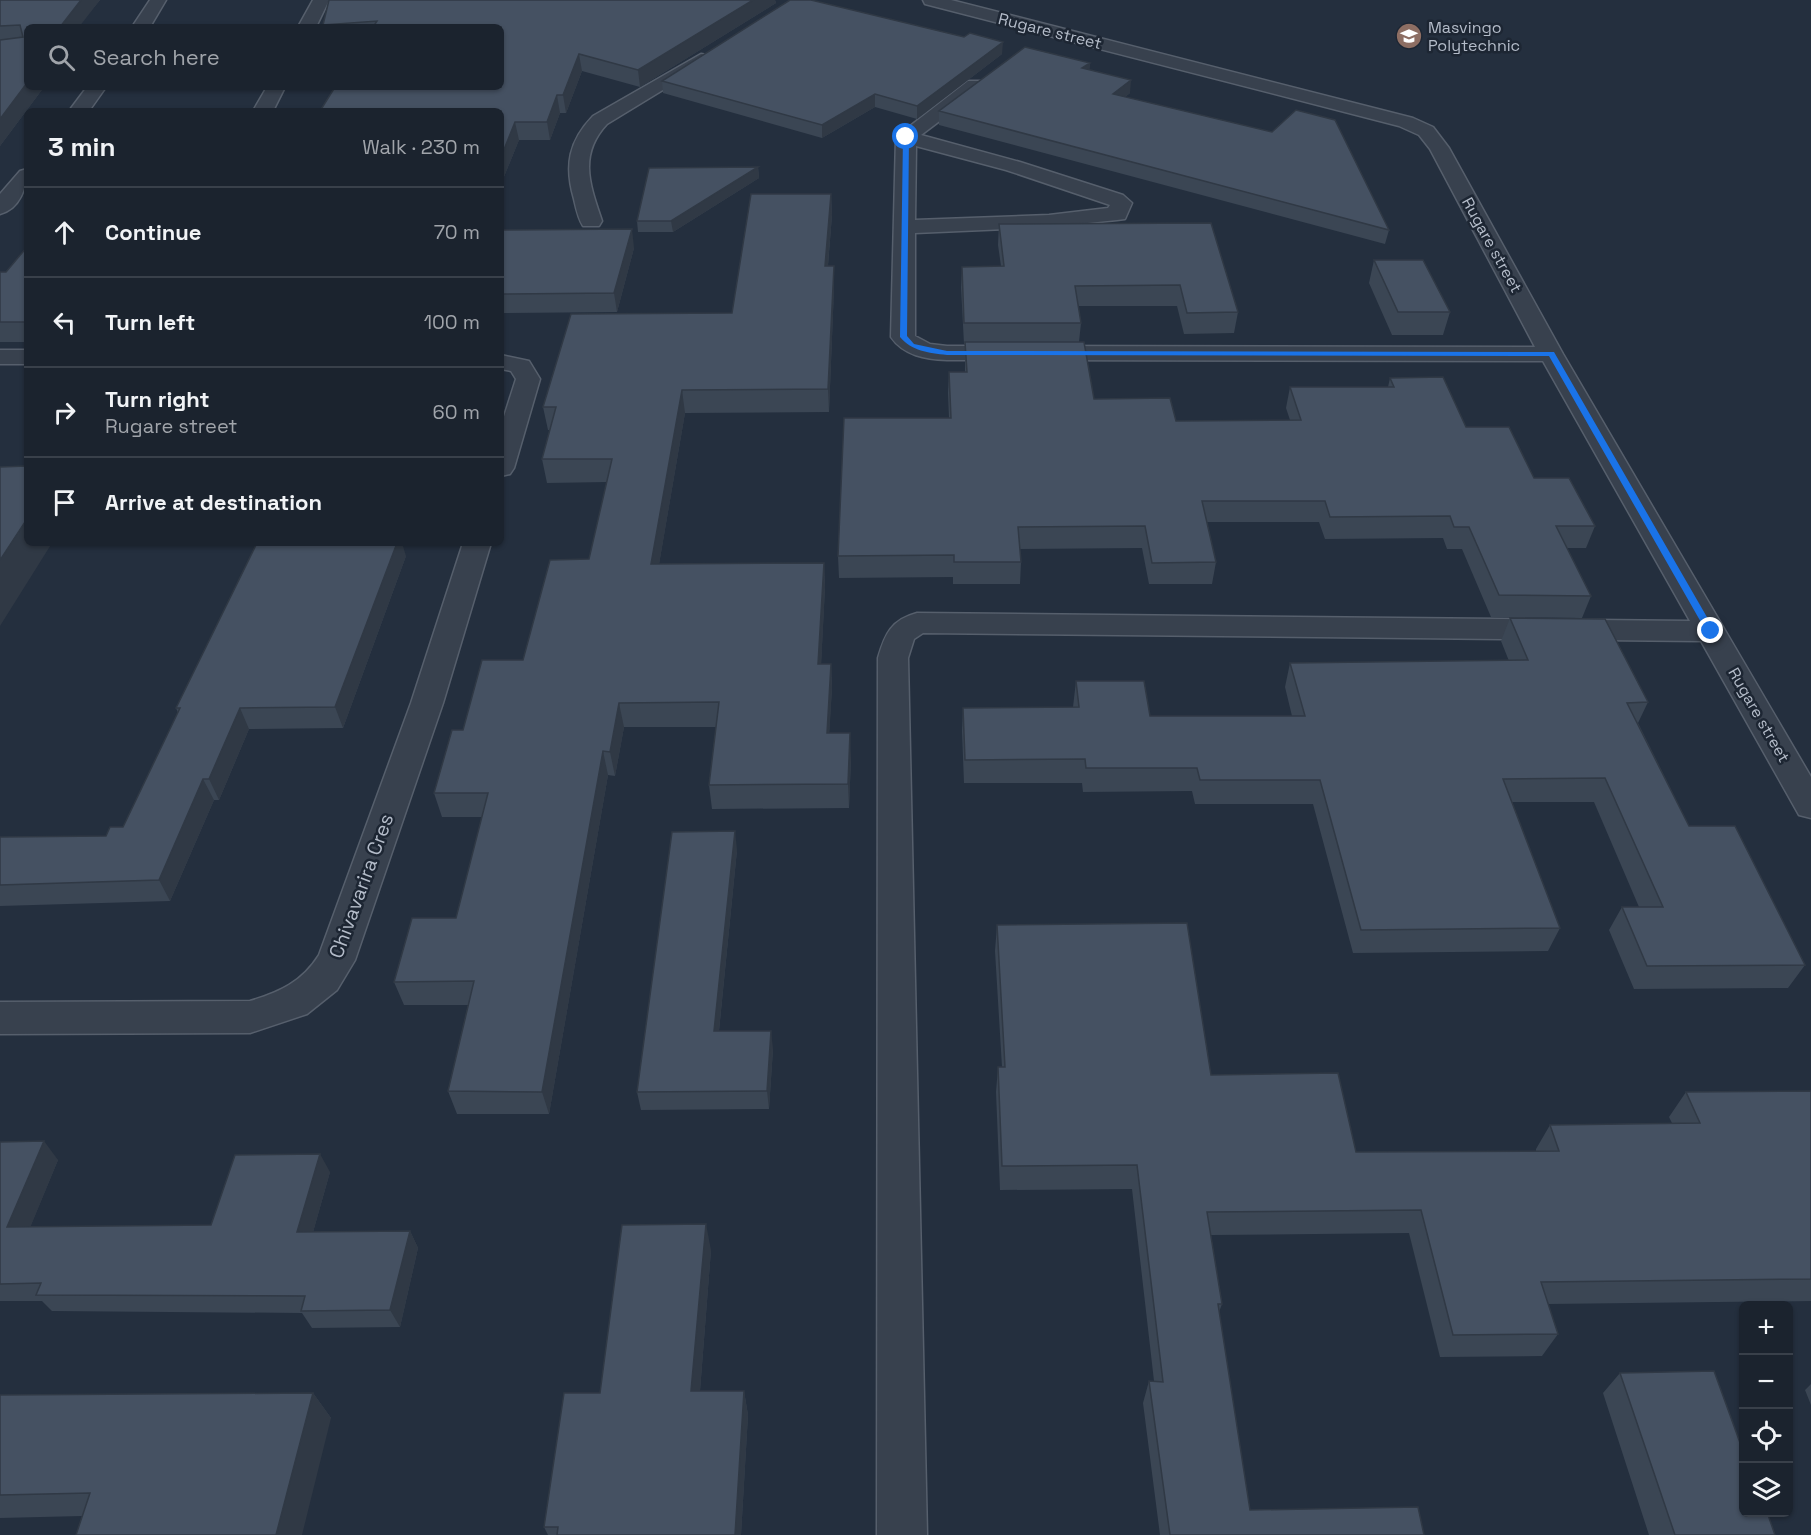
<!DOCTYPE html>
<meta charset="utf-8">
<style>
body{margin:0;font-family:"Space Grotesk",sans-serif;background:#282f3a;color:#f1f3f6}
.controls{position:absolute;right:18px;bottom:18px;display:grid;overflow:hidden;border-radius:9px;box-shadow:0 2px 4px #0004}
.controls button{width:54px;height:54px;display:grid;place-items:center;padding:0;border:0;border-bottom:2px solid #39404a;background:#1b232e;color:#f1f3f6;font:30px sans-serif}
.stop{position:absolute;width:18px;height:18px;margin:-14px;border:4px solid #1a73e8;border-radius:50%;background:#fff}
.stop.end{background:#1a73e8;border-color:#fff;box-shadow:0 2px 6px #0008}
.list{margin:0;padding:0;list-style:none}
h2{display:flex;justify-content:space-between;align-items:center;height:78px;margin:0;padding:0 24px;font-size:26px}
h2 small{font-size:20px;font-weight:400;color:#a0a4aa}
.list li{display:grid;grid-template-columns:39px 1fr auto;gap:18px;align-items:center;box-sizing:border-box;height:90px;padding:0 24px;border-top:2px solid #39404a}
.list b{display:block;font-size:22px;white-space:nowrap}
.list p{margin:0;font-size:20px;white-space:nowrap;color:#a0a4aa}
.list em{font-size:20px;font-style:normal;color:#a0a4aa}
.icon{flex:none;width:33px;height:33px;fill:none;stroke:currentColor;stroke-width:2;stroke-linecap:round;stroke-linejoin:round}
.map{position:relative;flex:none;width:1811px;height:1535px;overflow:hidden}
.search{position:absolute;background:#1b232e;box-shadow:0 2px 4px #0004;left:24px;top:24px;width:480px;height:66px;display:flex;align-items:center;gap:15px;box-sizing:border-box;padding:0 21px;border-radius:9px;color:#a0a4aa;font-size:22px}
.panel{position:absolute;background:#1b232e;box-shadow:0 2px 4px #0004;left:24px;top:108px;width:480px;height:438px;border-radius:9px}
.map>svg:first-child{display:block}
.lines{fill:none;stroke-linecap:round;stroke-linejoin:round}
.minor-casing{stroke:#565f6c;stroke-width:3}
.minor{fill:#38414e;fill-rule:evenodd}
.wall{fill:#3b4654}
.shaded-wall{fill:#303945}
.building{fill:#455162;stroke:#303945;stroke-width:1.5}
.route{fill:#1a73e8}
.labels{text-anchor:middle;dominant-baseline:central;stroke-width:5;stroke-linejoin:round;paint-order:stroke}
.far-poi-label{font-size:16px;fill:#b4bcc9;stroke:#1d2633;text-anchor:start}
.far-street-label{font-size:16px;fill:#b4bcc9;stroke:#1d2633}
.street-label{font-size:20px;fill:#b4bcc9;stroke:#1d2633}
</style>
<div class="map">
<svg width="1811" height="1535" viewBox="0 0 1811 1535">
<rect width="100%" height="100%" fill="#242f3e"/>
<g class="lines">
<g class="minor-casing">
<path id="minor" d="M 150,0 L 166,0 L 150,27 L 132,27 Z
M 313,0 L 329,0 L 316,27 L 298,27 Z
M 923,0 L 951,0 L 1413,118 L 1433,127 L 1449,148 L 1563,354 L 1811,777 L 1811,818 L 1799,815 L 1701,641 L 923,633 L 914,639 L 908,658 L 927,1535 L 877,1535 L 878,658 C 885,634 891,620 917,613 L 1690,621 L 1543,361 L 947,360 C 926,359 904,356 891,337 L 896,137 L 968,81 L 982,81 L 984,85 L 982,89 L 921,135 L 1020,162 L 1123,195 L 1132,203 L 1125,219 L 1117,220 L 1049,227 L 915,233 L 915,336 L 930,344 L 947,346 L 1535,347 L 1430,149 L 1419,135 L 1399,126 L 925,4 ZM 916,146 L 1006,170 L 1110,205 L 1108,208 L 1049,215 L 915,220 Z
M 701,54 L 707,55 L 710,59 L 707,63 L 607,124 C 578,155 590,185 602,221 L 599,226 L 583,226 C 578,218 576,208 574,199 C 564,165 569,141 593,116 Z
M 87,87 L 106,87 L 89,111 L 69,111 Z
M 267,87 L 285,87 L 273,111 L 253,111 Z
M 27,169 C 27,187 20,209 0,214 L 0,194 L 20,171 Z
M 0,350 L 27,350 L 27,364 L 0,364 Z
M 501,355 L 529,361 L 540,379 L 514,468 L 510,474 L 501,476 L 501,426 L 516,379 L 511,371 L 501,369 Z
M 463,543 L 491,543 L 443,703 L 355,960 L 337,990 L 307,1014 L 250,1033 L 0,1034 L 0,1002 L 250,1001 C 280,992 302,982 319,955 L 411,703 Z"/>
</g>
<use href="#minor" class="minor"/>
</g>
<path class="wall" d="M 0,0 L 100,0 L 27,87 L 44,87 L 0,146 Z
M 329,0 L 775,0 L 776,3 L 640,87 L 582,71 L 566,113 L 560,113 L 550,140 L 519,140 L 501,184 L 501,27 L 324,27 L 323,25 Z
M 1002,54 L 917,119 L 875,107 L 822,138 L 663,93 L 662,81 Z
M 1090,63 L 1089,70 L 1130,93 L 1125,97 L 1389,230 L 1385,244 L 939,125 L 939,111 Z
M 758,167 L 759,178 L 673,232 L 638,232 L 637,221 Z
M 831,194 L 832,215 L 828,266 L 834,266 L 834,288 L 829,412 L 685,413 L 659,564 L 824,563 L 825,587 L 821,664 L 831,664 L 832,688 L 829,733 L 851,758 L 849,808 L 712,809 L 709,785 L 716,727 L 624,727 L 615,776 L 608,775 L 549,1114 L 457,1114 L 448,1091 L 468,1005 L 404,1005 L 394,982 L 456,918 L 482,817 L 442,817 L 434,793 L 463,730 L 523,660 L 589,559 L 607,482 L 547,483 L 542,459 L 550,430 L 548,430 L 543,407 L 732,313 Z
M 1211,223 L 1238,312 L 1234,333 L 1184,334 L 1177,306 L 1078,306 L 1081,323 L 1079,342 L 1094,399 L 1176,421 L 1290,420 L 1286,408 L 1290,387 L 1388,387 L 1390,378 L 1466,427 L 1534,478 L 1595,526 L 1586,548 L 1567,548 L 1591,596 L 1582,618 L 1491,617 L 1462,549 L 1447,549 L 1443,538 L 1325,539 L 1319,522 L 1207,522 L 1216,562 L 1212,584 L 1149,584 L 1142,548 L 1020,549 L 1021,562 L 1020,584 L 953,584 L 953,577 L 839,578 L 838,556 L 949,418 L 948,393 L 949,372 L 965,372 L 965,344 L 964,344 L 961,287 L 962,267 L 1001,266 L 998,245 L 999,224 Z
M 501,230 L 634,248 L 617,312 L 501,313 Z
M 27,247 L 27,342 L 0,342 L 0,272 L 6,272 Z
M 1374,260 L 1450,312 L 1443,335 L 1392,335 L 1369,283 Z
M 406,556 L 343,728 L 249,729 L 219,800 L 214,800 L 170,901 L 0,906 L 0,837 L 106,836 L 123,827 L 178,713 L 176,708 Z
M 1510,618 L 1648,702 L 1638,723 L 1689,826 L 1805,965 L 1788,988 L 1634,989 L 1609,930 L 1622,907 L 1639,907 L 1594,802 L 1512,802 L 1560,928 L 1548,951 L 1353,953 L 1313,804 L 1195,804 L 1192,791 L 1083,792 L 1082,783 L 964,783 L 962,731 L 963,708 L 1073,707 L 1076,681 L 1150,716 L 1292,716 L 1285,687 L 1290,663 L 1509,661 L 1501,641 Z
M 737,850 L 719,1031 L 773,1049 L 769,1109 L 641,1110 L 637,1092 Z
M 997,925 L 1211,1075 L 1356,1152 L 1536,1151 L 1536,1149 L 1550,1125 L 1672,1123 L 1669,1117 L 1686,1092 L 1811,1091 L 1811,1301 L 1548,1304 L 1558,1334 L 1542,1356 L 1440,1357 L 1409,1233 L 1211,1235 L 1222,1304 L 1219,1312 L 1250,1510 L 1424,1535 L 1160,1535 L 1143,1403 L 1149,1381 L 1154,1381 L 1132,1189 L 1000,1190 L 996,1092 L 998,1067 L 1002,1067 L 995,951 Z
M 0,1142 L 58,1160 L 30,1227 L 211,1225 L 330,1172 L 313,1232 L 410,1231 L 418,1248 L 400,1327 L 312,1328 L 302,1313 L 52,1311 L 42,1301 L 0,1301 Z
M 711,1250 L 700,1391 L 744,1391 L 748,1415 L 741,1535 L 548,1535 L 544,1527 L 600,1393 Z
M 1620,1373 L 1775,1535 L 1649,1535 L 1603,1393 Z
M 1811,1384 L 1811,1405 L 1805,1390 Z
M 313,1393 L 331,1418 L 82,1516 L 0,1518 L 0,1395 Z"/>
<path class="shaded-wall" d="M 81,0 L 100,0 L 79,27 L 60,27 Z
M 753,0 L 775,0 L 776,3 L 640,87 L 638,70 Z
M 1003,42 L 1002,54 L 917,119 L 917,106 Z
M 579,54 L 582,71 L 566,113 L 563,95 Z
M 1090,63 L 1089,75 L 1082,68 Z
M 1131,80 L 1130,93 L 1112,107 L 1113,94 Z
M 27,83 L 27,87 L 44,87 L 0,146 L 0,119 Z
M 875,94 L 875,107 L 822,138 L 822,125 Z
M 557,95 L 560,113 L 550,140 L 547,122 Z
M 515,122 L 519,140 L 501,184 L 501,157 Z
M 758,167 L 759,178 L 673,232 L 671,221 Z
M 831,194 L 832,215 L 826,288 L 825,266 Z
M 632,229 L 634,248 L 617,312 L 614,293 Z
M 834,266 L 834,288 L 829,412 L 828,389 Z
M 682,390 L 685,413 L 655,588 L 651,564 Z
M 27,519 L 27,543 L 52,543 L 0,626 L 0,560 Z
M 397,543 L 402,543 L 406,556 L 343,728 L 335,707 Z
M 824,563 L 825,587 L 820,688 L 818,664 Z
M 831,664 L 832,688 L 828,758 L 827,733 Z
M 619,703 L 624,727 L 615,776 L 610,752 Z
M 240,708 L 249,729 L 219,800 L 209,779 Z
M 850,733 L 851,758 L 849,808 L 848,784 Z
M 603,751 L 608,775 L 549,1114 L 542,1092 Z
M 203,779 L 214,800 L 170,901 L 159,880 Z
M 735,831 L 737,850 L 717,1050 L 714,1031 Z
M 771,1031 L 773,1049 L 769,1109 L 767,1091 Z
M 44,1141 L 58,1160 L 23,1245 L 7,1227 Z
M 320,1154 L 330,1172 L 308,1250 L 297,1232 Z
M 706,1224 L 711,1250 L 698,1416 L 691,1391 Z
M 410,1231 L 418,1248 L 400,1327 L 390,1310 Z
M 744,1391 L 748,1415 L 741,1535 L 735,1535 Z
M 313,1393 L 331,1418 L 302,1535 L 276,1535 Z"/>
<path class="building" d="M 0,0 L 81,0 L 60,27 L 27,27 L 27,83 L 0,119 L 0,40 L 23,37 L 20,25 L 0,26 Z
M 329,0 L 753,0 L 638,70 L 579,54 L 563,95 L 557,95 L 547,122 L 515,122 L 501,157 L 501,111 L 320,111 L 335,87 L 501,87 L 501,27 L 373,27 L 377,21 L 323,25 Z
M 790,0 L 811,0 L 964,37 L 970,33 L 1003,42 L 917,106 L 875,94 L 822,125 L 662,81 Z
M 1025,47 L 1090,63 L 1082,68 L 1131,80 L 1113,94 L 1272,132 L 1296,110 L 1335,120 L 1389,230 L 939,111 Z
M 758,167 L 671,221 L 637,221 L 649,168 Z
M 751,194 L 831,194 L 825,266 L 834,266 L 828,389 L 682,390 L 651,564 L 824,563 L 818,664 L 831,664 L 827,733 L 850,733 L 848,784 L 709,785 L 719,702 L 619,703 L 610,752 L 603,751 L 542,1092 L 448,1091 L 474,981 L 394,982 L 412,918 L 456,918 L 488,793 L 434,793 L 452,730 L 463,730 L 482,660 L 523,660 L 550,560 L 589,559 L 612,459 L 542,459 L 556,407 L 543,407 L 571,314 L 732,313 Z
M 1211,223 L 1238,312 L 1187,313 L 1180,285 L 1075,286 L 1081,323 L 964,323 L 962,267 L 1004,266 L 999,224 Z
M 632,229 L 614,293 L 501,294 L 501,230 Z
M 27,247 L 27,322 L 0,322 L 0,272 L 6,272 Z
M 1374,260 L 1423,260 L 1450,312 L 1398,312 Z
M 965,342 L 1084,342 L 1094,399 L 1170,398 L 1176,421 L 1301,420 L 1290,387 L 1394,387 L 1390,378 L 1443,377 L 1466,427 L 1509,427 L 1534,478 L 1569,478 L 1595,526 L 1556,526 L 1591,596 L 1499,595 L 1469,527 L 1454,527 L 1450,516 L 1330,517 L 1325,501 L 1202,501 L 1216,562 L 1152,563 L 1145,526 L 1018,527 L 1021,562 L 954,562 L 954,555 L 838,556 L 844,418 L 951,418 L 949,372 L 967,372 Z
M 27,466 L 27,519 L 0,560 L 0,467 Z
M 257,543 L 397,543 L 335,707 L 240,708 L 209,779 L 203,779 L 159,880 L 0,885 L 0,837 L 106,836 L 110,827 L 123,827 L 180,708 L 176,708 Z
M 1510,618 L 1605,619 L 1648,702 L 1627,703 L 1689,826 L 1735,826 L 1805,965 L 1647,966 L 1622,907 L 1663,907 L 1605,778 L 1503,779 L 1560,928 L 1361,930 L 1320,780 L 1200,780 L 1197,768 L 1086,768 L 1085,759 L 965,760 L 963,708 L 1079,707 L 1076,681 L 1144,681 L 1150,716 L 1305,716 L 1290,663 L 1528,660 Z
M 735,831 L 714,1031 L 771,1031 L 767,1091 L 637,1092 L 672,832 Z
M 1187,923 L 1211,1075 L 1338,1073 L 1356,1152 L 1559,1151 L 1550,1125 L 1700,1123 L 1686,1092 L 1811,1091 L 1811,1279 L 1541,1282 L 1558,1334 L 1453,1335 L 1421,1210 L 1207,1212 L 1222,1304 L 1218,1304 L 1250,1510 L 1418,1507 L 1424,1535 L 1170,1535 L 1149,1381 L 1163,1382 L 1137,1165 L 1002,1166 L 998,1067 L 1005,1067 L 997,925 Z
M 44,1141 L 7,1227 L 211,1225 L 235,1155 L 320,1154 L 297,1232 L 410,1231 L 390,1310 L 301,1311 L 305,1296 L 36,1295 L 41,1283 L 0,1284 L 0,1142 Z
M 706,1224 L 691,1391 L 744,1391 L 735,1535 L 557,1535 L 558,1527 L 544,1527 L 564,1393 L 600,1393 L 622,1225 Z
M 1714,1371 L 1743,1451 L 1743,1512 L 1767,1512 L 1775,1535 L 1675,1535 L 1620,1373 Z
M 313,1393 L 276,1535 L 76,1535 L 90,1493 L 0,1495 L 0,1395 Z"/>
<path class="route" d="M 906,136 L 909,137 L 907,336 L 914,344 L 947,351 L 1554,352 L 1715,631 L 1711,634 L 1706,631 L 1549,356 L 947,355 C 928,353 912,351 900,337 L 903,137 Z"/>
<defs>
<g id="university-disc" transform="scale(1.35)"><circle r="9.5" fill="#8d6e63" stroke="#1d2633"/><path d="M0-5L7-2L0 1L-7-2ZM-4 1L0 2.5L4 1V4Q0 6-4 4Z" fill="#fff"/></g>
</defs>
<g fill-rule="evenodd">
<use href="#university-disc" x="1409" y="36"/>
</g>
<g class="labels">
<g class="far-poi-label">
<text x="1428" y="27">Masvingo<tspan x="1428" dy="18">Polytechnic</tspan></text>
</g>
<g class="far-street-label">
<text transform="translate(1050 31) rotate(14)">Rugare street</text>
<text transform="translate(1492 245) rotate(61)">Rugare street</text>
<text transform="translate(1759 715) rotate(60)">Rugare street</text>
</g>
<g class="street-label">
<text transform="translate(361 886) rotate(-70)">Chivavarira Cres</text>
</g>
</g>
</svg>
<div class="controls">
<button>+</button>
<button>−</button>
<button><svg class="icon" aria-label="locate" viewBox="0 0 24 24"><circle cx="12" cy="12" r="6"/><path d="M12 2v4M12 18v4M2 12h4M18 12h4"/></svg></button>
<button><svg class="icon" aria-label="layers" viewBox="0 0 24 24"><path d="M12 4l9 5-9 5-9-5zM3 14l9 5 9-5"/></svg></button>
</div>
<div class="stop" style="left:906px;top:137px"></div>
<div class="stop end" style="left:1711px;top:631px"></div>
<div class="search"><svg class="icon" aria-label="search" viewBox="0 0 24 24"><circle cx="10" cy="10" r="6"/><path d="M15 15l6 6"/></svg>Search here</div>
<section class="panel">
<h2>3 min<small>Walk · 230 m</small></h2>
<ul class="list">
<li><svg class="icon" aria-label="ahead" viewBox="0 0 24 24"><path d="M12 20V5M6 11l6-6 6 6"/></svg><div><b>Continue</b></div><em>70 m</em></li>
<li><svg class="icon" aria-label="left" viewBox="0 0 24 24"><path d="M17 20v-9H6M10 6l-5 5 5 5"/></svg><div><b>Turn left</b></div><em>100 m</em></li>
<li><svg class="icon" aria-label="right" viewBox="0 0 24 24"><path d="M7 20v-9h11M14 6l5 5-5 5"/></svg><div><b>Turn right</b><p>Rugare street</p></div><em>60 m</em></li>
<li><svg class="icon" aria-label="arrive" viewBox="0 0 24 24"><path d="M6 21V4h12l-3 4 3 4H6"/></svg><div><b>Arrive at destination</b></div></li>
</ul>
</section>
</div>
